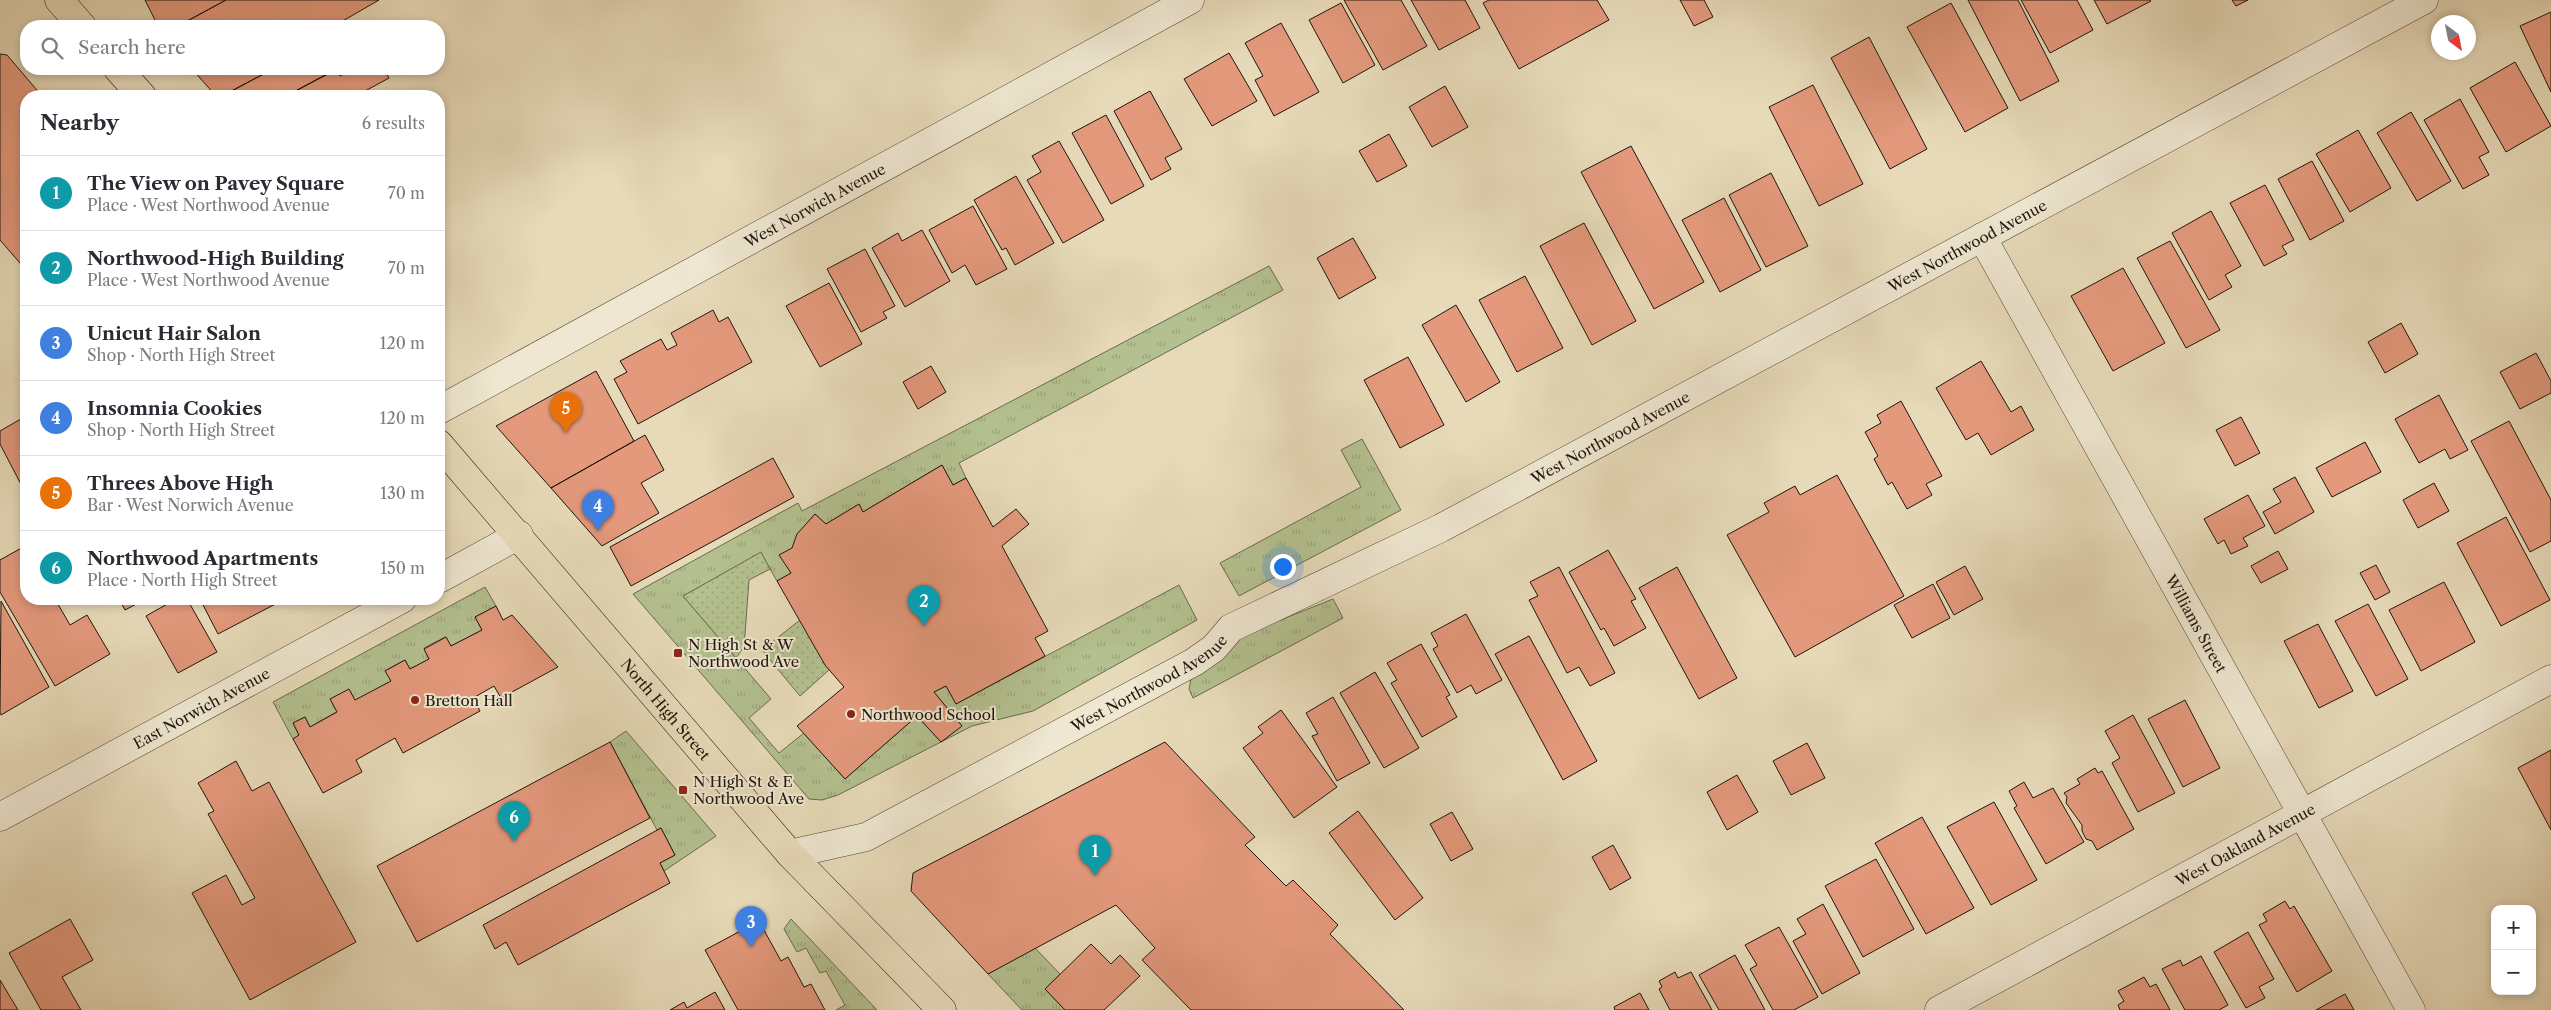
<!DOCTYPE html>
<meta charset="utf-8">
<style>
body{margin:0;font-family:"Libre Caslon Text",serif;background:#f2f2f3;color:#2b2b33}
.controls{position:absolute;right:15px;bottom:15px;display:grid;overflow:hidden;border-radius:10px;box-shadow:0 2px 8px #0003}
.controls button{width:45px;height:45px;display:grid;place-items:center;padding:0;border:0;border-bottom:1px solid #e1e1e2;background:#fff;color:#2b2b33;font:25px sans-serif}
.compass{position:absolute;left:2431px;top:15px;width:45px;height:45px;border-radius:50%;background:#fff;box-shadow:0 2px 8px #0003;rotate:148deg}
.you{position:absolute;left:1282px;top:566px;width:18px;height:18px;margin:-12px;border:4px solid #fff;border-radius:50%;background:#1a73e8;box-shadow:0 0 0 8px #1a73e833}
.badge{display:grid;place-items:center;width:32px;height:32px;border-radius:50%;background:#8f2418;color:#fff;font-size:16px;font-weight:700}
.pin{position:absolute;translate:-50% -41px;filter:drop-shadow(0 1px 2px #0008)}
.pin::after{content:'';position:absolute;top:26px;width:18px;height:15px;background:inherit;clip-path:polygon(0 0,100% 0,50% 100%)}
.list{margin:0;padding:0;list-style:none}
h2{display:flex;justify-content:space-between;align-items:center;height:65px;margin:0;padding:0 20px;font-size:21px}
h2 small{font-size:16px;font-weight:400;color:#7c7c81}
.list li{display:grid;grid-template-columns:32px 1fr auto;gap:15px;align-items:center;box-sizing:border-box;height:75px;padding:0 20px;border-top:1px solid #e1e1e2}
.list b{display:block;font-size:19px;white-space:nowrap}
.list p{margin:0;font-size:16px;white-space:nowrap;color:#7c7c81}
.list em{font-size:16px;font-style:normal;color:#7c7c81}
.icon{flex:none;width:28px;height:28px;fill:none;stroke:currentColor;stroke-width:2;stroke-linecap:round;stroke-linejoin:round}
.map{position:relative;flex:none;width:2551px;height:1010px;overflow:hidden}
.search{position:absolute;background:#fff;box-shadow:0 2px 8px #0003;left:20px;top:20px;width:425px;height:55px;display:flex;align-items:center;gap:12px;box-sizing:border-box;padding:0 18px;border-radius:20px;color:#7c7c81;font-size:19px}
.panel{position:absolute;background:#fff;box-shadow:0 2px 8px #0003;left:20px;top:90px;width:425px;height:515px;border-radius:20px}
.map>svg:first-child{display:block}
.grass{fill:url(#grass-tufts);stroke:#696a4e}
.garden{fill:url(#garden-dots);stroke:#696a4e}
.building{fill:#e4997c;stroke:#1e150d}
.lines{fill:none;stroke-linecap:round;stroke-linejoin:round}
.minor-casing{stroke:#504638;stroke-width:29}
.major-casing{stroke:#1e150d;stroke-width:29}
.minor{stroke:#efe7d1;stroke-width:28}
.major{stroke:#e7dab8;stroke-width:28}
.poi-dot{fill:#8f2418;stroke:#efe7d1;stroke-width:2}
.labels{text-anchor:middle;dominant-baseline:central;stroke-width:4;stroke-linejoin:round;paint-order:stroke}
.street-label{font-size:15px;fill:#1e150d;stroke:#efe7d1}
.poi-label{font-size:15px;fill:#1e150d;stroke:#efe7d1;text-anchor:start}
</style>
<div class="map">
<svg width="2551" height="1010" viewBox="0 0 2551 1010">
<defs>
<pattern id="grass-tufts" width="24" height="20" patternUnits="userSpaceOnUse" patternTransform="scale(1.25)"><rect width="24" height="20" fill="#b4c08f"/><path d="M3 7l-1-3M5 7V3M7 7l1-3M15 17l-1-3M17 17v-4M19 17l1-3" fill="none" stroke="#9aa47a"/></pattern>
<pattern id="garden-dots" width="8" height="8" patternUnits="userSpaceOnUse" patternTransform="scale(1.25)"><rect width="8" height="8" fill="#b4c08f"/><path d="M2 2h.1M6 6h.1" fill="none" stroke="#9aa47a" stroke-width="1.8" stroke-linecap="round"/></pattern>
</defs>
<rect width="100%" height="100%" fill="#e7dab8"/>
<filter id="stains"><feTurbulence type="fractalNoise" baseFrequency=".004" numOctaves="4"/><feColorMatrix values="0 0 0 0 .2 0 0 0 0 .09 0 0 0 0 .02 0 0 0 .5 -.17"/></filter>
<radialGradient id="worn" r=".72"><stop offset=".6" stop-color="#630" stop-opacity="0"/><stop offset="1" stop-color="#630" stop-opacity=".3"/></radialGradient>
<path class="grass" d="M 1269,266 L 1283,290 L 959,463 L 966,478 L 953,485 L 942,465 L 863,512 L 859,504 L 826,524 L 815,514 C 795,536 792,543 791,573 L 777,581 L 761,553 L 683,596 L 771,699 L 749,718 L 779,753 L 804,733 L 845,779 L 917,716 L 941,742 L 961,726 L 934,692 L 946,686 L 956,704 L 1179,585 L 1197,620 L 1033,711 L 972,726 L 838,795 L 822,800 L 809,799 L 633,594 L 798,503 L 802,511 Z
M 1362,439 L 1401,510 L 1239,596 L 1220,563 L 1361,487 L 1341,450 Z
M 485,587 L 496,606 L 475,617 L 482,630 L 451,646 L 445,637 L 424,648 L 429,659 L 410,669 L 405,660 L 386,670 L 391,681 L 310,727 L 305,717 L 293,723 L 299,735 L 293,739 L 273,702 Z
M 1333,599 L 1343,618 L 1193,698 L 1189,689 L 1191,679 L 1219,661 L 1233,639 Z
M 626,731 L 716,836 L 664,871 L 660,863 L 675,855 L 661,828 L 657,830 L 610,742 Z
M 791,919 L 877,1010 L 836,1010 L 845,1005 L 826,971 L 820,973 L 806,948 L 797,952 L 784,929 Z
M 1035,948 L 1060,974 L 1045,989 L 1065,1010 L 1022,1010 L 988,974 Z"/>
<path class="garden" d="M 761,552 L 770,569 L 749,580 L 744,647 L 736,658 L 683,596 Z
M 800,620 L 830,669 L 800,696 L 762,650 Z"/>
<path class="building" d="M 145,0 L 226,0 L 178,26 L 158,26 Z
M 226,0 L 379,0 L 334,26 L 178,26 Z
M 1344,0 L 1401,0 L 1427,46 L 1383,70 Z
M 1411,0 L 1465,0 L 1480,28 L 1439,50 Z
M 1489,0 L 1597,0 L 1609,20 L 1519,69 L 1483,3 Z
M 1680,0 L 1704,0 L 1713,17 L 1694,26 Z
M 1968,0 L 2018,0 L 2059,81 L 2020,101 Z
M 2021,0 L 2077,0 L 2093,30 L 2050,53 Z
M 2094,0 L 2150,0 L 2151,1 L 2107,24 Z
M 2232,0 L 2248,0 L 2236,6 Z
M 1341,3 L 1375,65 L 1343,83 L 1309,20 Z
M 1951,3 L 2008,108 L 1965,132 L 1907,27 Z
M 2551,12 L 2551,92 L 2520,26 Z
M 1281,23 L 1319,92 L 1274,116 L 1255,80 L 1263,76 L 1245,43 Z
M 1869,37 L 1927,149 L 1890,169 L 1831,58 Z
M 1229,53 L 1257,101 L 1212,126 L 1184,79 Z
M 0,54 L 7,55 L 42,96 L 26,96 L 26,270 L 0,240 Z
M 2515,62 L 2551,126 L 2506,152 L 2470,88 Z
M 192,69 L 273,69 L 222,96 L 216,96 Z
M 273,69 L 328,69 L 330,73 L 286,96 L 222,96 Z
M 336,69 L 340,76 L 353,69 L 384,69 L 389,78 L 356,96 L 286,96 Z
M 1813,85 L 1863,184 L 1819,206 L 1769,107 Z
M 1445,86 L 1468,127 L 1432,147 L 1409,107 Z
M 1150,91 L 1182,149 L 1165,158 L 1171,169 L 1151,180 L 1114,111 Z
M 2460,99 L 2489,152 L 2479,157 L 2489,175 L 2463,189 L 2424,120 Z
M 2411,112 L 2451,181 L 2417,201 L 2377,133 Z
M 1106,115 L 1144,186 L 1111,204 L 1072,133 Z
M 2358,130 L 2391,188 L 2350,212 L 2316,154 Z
M 1389,134 L 1407,166 L 1377,182 L 1359,151 Z
M 1059,141 L 1104,220 L 1063,243 L 1027,180 L 1041,172 L 1032,156 Z
M 1631,146 L 1704,282 L 1654,309 L 1581,172 Z
M 2312,161 L 2344,221 L 2310,240 L 2278,179 Z
M 1771,173 L 1808,246 L 1766,267 L 1729,195 Z
M 1016,176 L 1054,243 L 1015,265 L 1006,248 L 1002,250 L 974,200 Z
M 2265,185 L 2294,240 L 2282,246 L 2287,254 L 2264,266 L 2230,203 Z
M 1724,198 L 1761,270 L 1720,292 L 1682,220 Z
M 973,206 L 1007,269 L 976,285 L 965,265 L 952,273 L 929,230 Z
M 2211,211 L 2241,266 L 2225,275 L 2232,287 L 2209,300 L 2172,233 Z
M 1584,223 L 1636,321 L 1592,345 L 1540,246 Z
M 922,230 L 950,281 L 905,307 L 872,248 L 898,233 L 902,241 Z
M 1353,238 L 1376,278 L 1339,299 L 1317,258 Z
M 2170,241 L 2220,330 L 2186,348 L 2137,258 Z
M 865,249 L 895,306 L 883,312 L 887,318 L 861,332 L 827,269 Z
M 2123,268 L 2165,343 L 2113,371 L 2071,296 Z
M 1525,276 L 1563,348 L 1517,372 L 1479,300 Z
M 829,283 L 862,344 L 820,367 L 786,306 Z
M 1456,305 L 1500,382 L 1466,402 L 1422,325 Z
M 713,310 L 719,322 L 728,317 L 752,362 L 638,424 L 614,379 L 627,372 L 620,361 L 661,339 L 667,350 L 677,345 L 671,333 Z
M 2401,323 L 2418,354 L 2385,373 L 2368,342 Z
M 2536,353 L 2551,381 L 2551,393 L 2520,409 L 2500,372 Z
M 1408,357 L 1444,425 L 1400,448 L 1364,380 Z
M 1981,361 L 2011,412 L 2021,406 L 2034,430 L 1991,455 L 1978,433 L 1966,440 L 1936,388 Z
M 931,366 L 946,392 L 918,409 L 903,382 Z
M 596,371 L 634,441 L 551,488 L 496,426 Z
M 2439,395 L 2468,450 L 2450,459 L 2445,449 L 2419,463 L 2395,419 Z
M 1901,401 L 1942,476 L 1926,484 L 1932,495 L 1907,509 L 1892,482 L 1888,485 L 1874,459 L 1878,456 L 1865,432 L 1881,423 L 1877,415 Z
M 26,416 L 26,494 L 0,444 L 0,431 Z
M 2241,417 L 2260,453 L 2235,466 L 2216,430 Z
M 2509,421 L 2551,500 L 2551,541 L 2530,552 L 2471,441 Z
M 645,435 L 664,470 L 641,483 L 659,513 L 602,546 L 551,488 Z
M 2365,442 L 2381,472 L 2332,497 L 2316,468 Z
M 773,458 L 794,497 L 631,586 L 610,547 Z
M 942,465 L 953,485 L 966,478 L 993,527 L 1016,509 L 1029,524 L 1002,546 L 1048,631 L 1035,638 L 1045,656 L 956,704 L 946,686 L 934,692 L 962,726 L 941,742 L 917,716 L 845,779 L 797,726 L 844,687 L 825,665 L 777,581 L 791,573 L 779,555 L 792,548 L 797,534 L 815,514 L 826,524 L 859,504 L 863,512 Z
M 1837,475 L 1904,596 L 1795,657 L 1727,535 L 1769,512 L 1764,503 L 1795,486 L 1800,495 Z
M 2295,477 L 2314,512 L 2275,534 L 2263,512 L 2281,502 L 2273,489 Z
M 2434,483 L 2449,511 L 2418,528 L 2403,500 Z
M 2248,495 L 2265,526 L 2243,538 L 2248,546 L 2231,554 L 2224,540 L 2218,544 L 2204,519 Z
M 2506,517 L 2550,600 L 2501,626 L 2457,543 Z
M 25,546 L 26,599 L 55,599 L 70,625 L 87,615 L 110,654 L 55,686 L 0,592 L 0,560 Z
M 1608,550 L 1636,599 L 1631,601 L 1646,628 L 1614,646 L 1604,628 L 1601,630 L 1569,572 Z
M 2278,551 L 2288,569 L 2261,583 L 2251,566 Z
M 2376,565 L 2390,592 L 2375,600 L 2360,573 Z
M 1965,566 L 1983,599 L 1954,615 L 1936,582 Z
M 1559,567 L 1615,673 L 1590,686 L 1579,667 L 1567,673 L 1529,600 L 1538,596 L 1530,582 Z
M 1677,567 L 1737,678 L 1699,699 L 1639,588 Z
M 2444,582 L 2475,642 L 2421,671 L 2389,610 Z
M 1933,584 L 1950,618 L 1912,638 L 1894,605 Z
M 119,599 L 146,599 L 125,610 Z
M 176,599 L 187,599 L 217,652 L 178,673 L 146,616 Z
M 200,599 L 285,599 L 218,634 Z
M 1,601 L 49,687 L 1,715 L 0,713 Z
M 2368,604 L 2408,679 L 2376,696 L 2335,621 Z
M 496,606 L 503,620 L 512,615 L 558,667 L 501,698 L 494,686 L 473,698 L 480,711 L 403,753 L 395,738 L 356,760 L 362,772 L 323,793 L 293,739 L 299,735 L 293,723 L 305,717 L 310,727 L 337,712 L 330,699 L 349,689 L 355,700 L 391,681 L 385,671 L 405,660 L 410,669 L 429,659 L 424,649 L 446,637 L 451,646 L 482,630 L 475,617 Z
M 1466,614 L 1502,680 L 1476,694 L 1471,685 L 1457,693 L 1433,649 L 1438,646 L 1431,633 Z
M 2318,624 L 2353,691 L 2319,708 L 2284,641 Z
M 1529,636 L 1597,761 L 1563,780 L 1495,654 Z
M 1421,644 L 1450,695 L 1446,697 L 1457,717 L 1422,737 L 1391,683 L 1397,680 L 1387,663 Z
M 1375,672 L 1419,748 L 1384,768 L 1340,693 Z
M 1333,697 L 1370,763 L 1337,781 L 1312,736 L 1318,734 L 1306,713 Z
M 2185,700 L 2220,768 L 2183,787 L 2148,719 Z
M 1281,710 L 1337,787 L 1294,818 L 1243,748 L 1263,733 L 1258,727 Z
M 2133,715 L 2175,793 L 2138,812 L 2112,763 L 2120,758 L 2105,731 Z
M 610,742 L 650,818 L 417,942 L 377,866 Z
M 1165,742 L 1255,837 L 1245,845 L 1286,886 L 1293,880 L 1338,925 L 1330,934 L 1404,1010 L 1191,1010 L 1142,960 L 1155,948 L 1116,905 L 988,974 L 911,891 L 913,873 Z
M 1807,743 L 1825,778 L 1791,795 L 1773,761 Z
M 2551,750 L 2551,830 L 2518,768 Z
M 236,761 L 252,791 L 269,782 L 356,942 L 250,1000 L 192,893 L 226,875 L 242,905 L 255,898 L 208,814 L 214,811 L 198,783 Z
M 2095,768 L 2098,773 L 2102,771 L 2134,829 L 2097,850 L 2092,841 L 2086,839 L 2082,831 L 2082,825 L 2066,803 L 2067,797 L 2064,793 L 2080,784 L 2077,779 Z
M 1737,775 L 1758,812 L 1727,830 L 1707,792 Z
M 2024,782 L 2033,798 L 2053,788 L 2084,842 L 2046,864 L 2014,808 L 2017,806 L 2009,791 Z
M 1994,802 L 2037,880 L 1991,905 L 1947,827 Z
M 1358,811 L 1423,898 L 1395,920 L 1329,833 Z
M 1452,812 L 1473,849 L 1451,861 L 1430,824 Z
M 1922,817 L 1974,908 L 1926,934 L 1875,843 Z
M 661,828 L 675,855 L 660,863 L 670,883 L 518,965 L 506,942 L 495,949 L 483,925 Z
M 1613,845 L 1631,878 L 1610,890 L 1592,857 Z
M 1876,859 L 1914,929 L 1863,957 L 1825,886 Z
M 2285,901 L 2290,909 L 2294,906 L 2332,971 L 2297,992 L 2259,925 L 2267,921 L 2263,914 Z
M 1823,904 L 1860,973 L 1822,994 L 1793,941 L 1806,934 L 1797,919 Z
M 70,919 L 93,960 L 62,977 L 81,1010 L 41,1010 L 9,953 Z
M 759,921 L 781,961 L 788,957 L 804,987 L 811,984 L 825,1010 L 738,1010 L 705,950 Z
M 1779,927 L 1818,997 L 1794,1010 L 1773,1010 L 1750,969 L 1757,965 L 1745,945 Z
M 2248,932 L 2274,979 L 2259,987 L 2265,998 L 2246,1008 L 2214,952 Z
M 1091,944 L 1111,964 L 1120,955 L 1140,976 L 1104,1010 L 1065,1010 L 1045,989 Z
M 1735,955 L 1765,1010 L 1719,1010 L 1699,975 Z
M 2201,956 L 2228,1005 L 2219,1010 L 2185,1010 L 2162,969 L 2180,960 L 2183,966 Z
M 1675,972 L 1678,978 L 1691,972 L 1712,1010 L 1670,1010 L 1659,989 L 1662,987 L 1659,981 Z
M 2144,977 L 2150,987 L 2156,984 L 2170,1010 L 2120,1010 L 2118,1005 L 2124,1001 L 2118,991 Z
M 0,980 L 18,1010 L 0,1010 Z
M 715,992 L 725,1010 L 670,1010 L 684,1002 L 687,1008 Z
M 1640,993 L 1649,1010 L 1615,1010 L 1614,1007 Z
M 2345,994 L 2354,1010 L 2316,1010 Z"/>
<g class="lines">
<g class="minor-casing">
<g id="minor">
<path id="s1" d="M 1982,237 L 2411,1010"/>
<path id="s2" d="M 439,410 L 1190,0"/>
<path d="M 439,579 L 519,535"/>
<path id="s3" d="M 0,817 L 402,599"/>
<path id="s4" d="M 790,854 L 866,837 L 1194,662 L 1214,648 L 1231,628 L 1441,528 L 2424,0"/>
<path id="s5" d="M 1939,1010 L 2551,679"/>
</g>
</g>
<g class="major-casing">
<g id="major">
<path d="M 59,0 L 82,26"/>
<path d="M 118,69 L 142,96"/>
<path id="s6" d="M 439,444 L 790,854 L 942,1010"/>
</g>
</g>
<use href="#minor" class="minor"/>
<use href="#major" class="major"/>
</g>
<g class="poi-dot">
<rect x="673" y="648" width="10" height="10" rx="2.5"/>
<circle cx="415" cy="700" r="5"/>
<circle cx="851" cy="714" r="5"/>
<rect x="678" y="785" width="10" height="10" rx="2.5"/>
</g>
<g class="labels">
<g class="street-label">
<text stroke="none"><textPath href="#s2" startOffset="428">West Norwich Avenue</textPath></text>
<text stroke="none"><textPath href="#s4" startOffset="1330">West Northwood Avenue</textPath></text>
<text stroke="none"><textPath href="#s4" startOffset="925">West Northwood Avenue</textPath></text>
<text stroke="none"><textPath href="#s1" startOffset="442">Williams Street</textPath></text>
<text stroke="none"><textPath href="#s4" startOffset="400">West Northwood Avenue</textPath></text>
<text stroke="none"><textPath href="#s3" startOffset="229">East Norwich Avenue</textPath></text>
<text stroke="none"><textPath href="#s6" startOffset="349">North High Street</textPath></text>
<text stroke="none"><textPath href="#s5" startOffset="348">West Oakland Avenue</textPath></text>
</g>
<g class="poi-label">
<text x="688" y="644">N High St &amp; W<tspan x="688" dy="17">Northwood Ave</tspan></text>
<text x="425" y="700">Bretton Hall</text>
<text x="861" y="714">Northwood School</text>
<text x="693" y="781">N High St &amp; E<tspan x="693" dy="17">Northwood Ave</tspan></text>
</g>
</g>
<rect width="100%" height="100%" filter="url(#stains)"/>
<rect width="100%" height="100%" fill="url(#worn)"/>
</svg>
<div class="controls">
<button>+</button>
<button>−</button>
</div>
<svg class="compass" viewBox="-18 -18 36 36"><path d="M0-13l5 13h-10z" fill="#e53935"/><path d="M0 13l5-13h-10z" fill="#7c7c81"/></svg>
<div class="you"></div>
<div class="pin badge" style="left:1095px;top:876px;background:#0f9aa8">1</div>
<div class="pin badge" style="left:924px;top:626px;background:#0f9aa8">2</div>
<div class="pin badge" style="left:751px;top:947px;background:#3f7fe0">3</div>
<div class="pin badge" style="left:598px;top:531px;background:#3f7fe0">4</div>
<div class="pin badge" style="left:566px;top:433px;background:#e8710a">5</div>
<div class="pin badge" style="left:514px;top:842px;background:#0f9aa8">6</div>
<div class="search"><svg class="icon" aria-label="search" viewBox="0 0 24 24"><circle cx="10" cy="10" r="6"/><path d="M15 15l6 6"/></svg>Search here</div>
<section class="panel">
<h2>Nearby<small>6 results</small></h2>
<ul class="list">
<li><span class="badge" style="background:#0f9aa8">1</span><div><b>The View on Pavey Square</b><p>Place · West Northwood Avenue</p></div><em>70 m</em></li>
<li><span class="badge" style="background:#0f9aa8">2</span><div><b>Northwood-High Building</b><p>Place · West Northwood Avenue</p></div><em>70 m</em></li>
<li><span class="badge" style="background:#3f7fe0">3</span><div><b>Unicut Hair Salon</b><p>Shop · North High Street</p></div><em>120 m</em></li>
<li><span class="badge" style="background:#3f7fe0">4</span><div><b>Insomnia Cookies</b><p>Shop · North High Street</p></div><em>120 m</em></li>
<li><span class="badge" style="background:#e8710a">5</span><div><b>Threes Above High</b><p>Bar · West Norwich Avenue</p></div><em>130 m</em></li>
<li><span class="badge" style="background:#0f9aa8">6</span><div><b>Northwood Apartments</b><p>Place · North High Street</p></div><em>150 m</em></li>
</ul>
</section>
</div>
